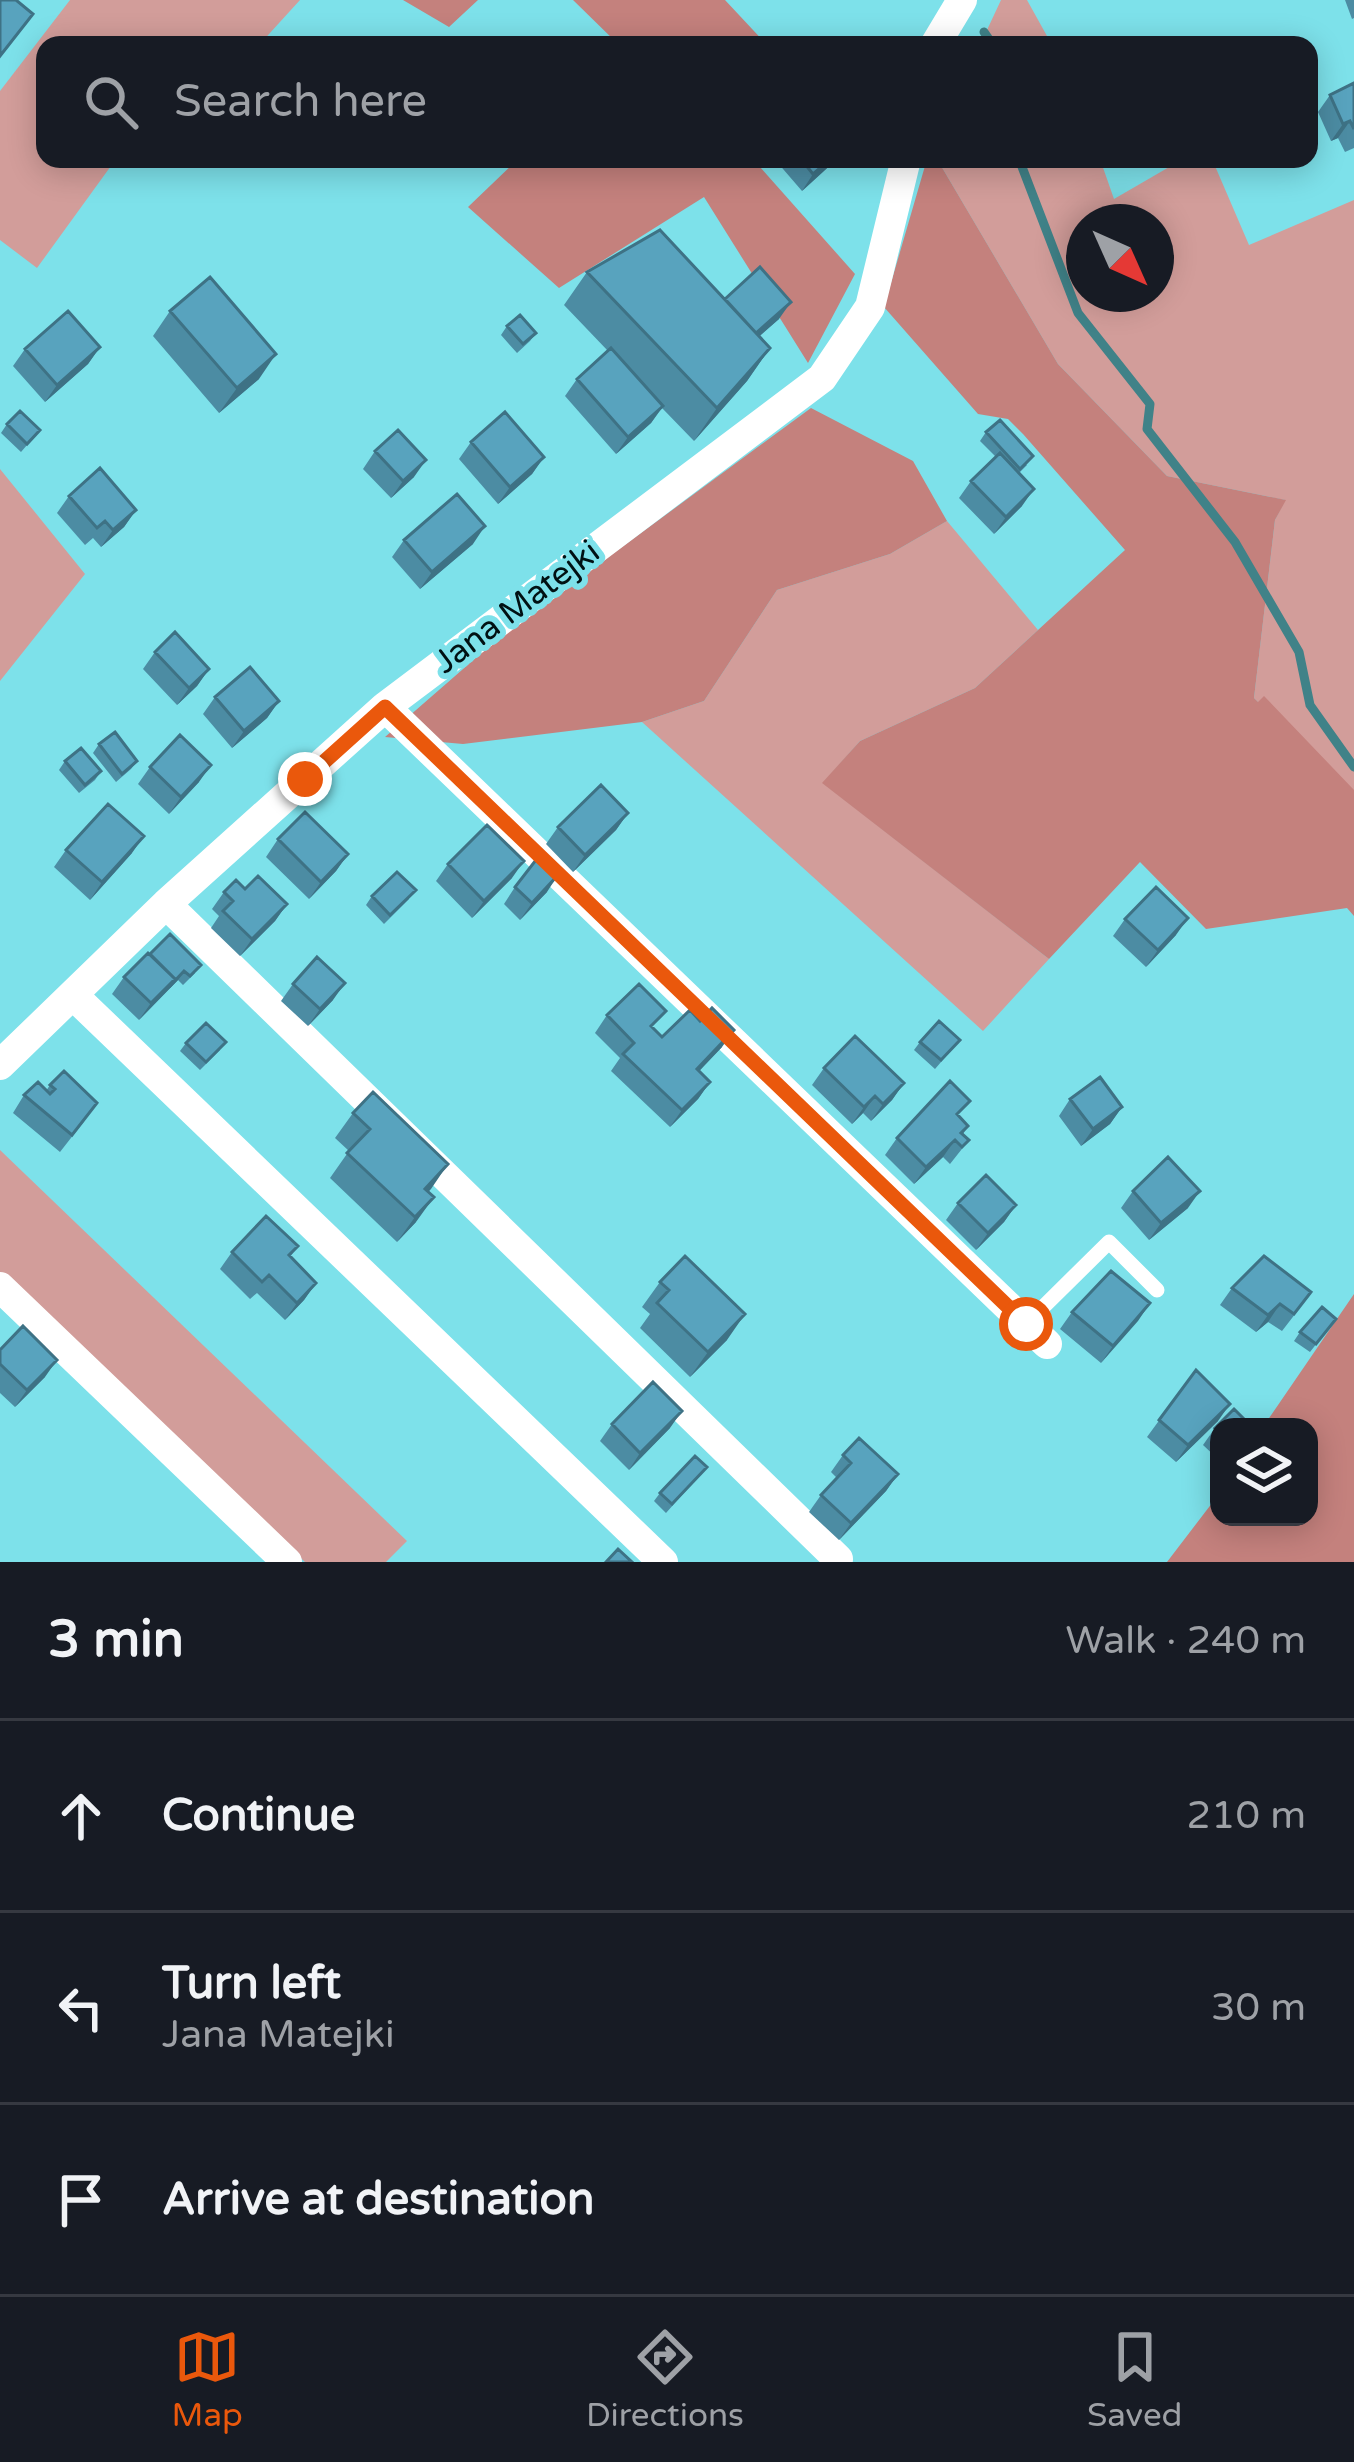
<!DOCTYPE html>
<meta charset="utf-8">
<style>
body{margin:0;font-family:"Varela Round",sans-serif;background:#20242c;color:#f1f3f6}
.controls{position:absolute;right:36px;bottom:36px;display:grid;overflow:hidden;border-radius:24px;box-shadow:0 6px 30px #0003}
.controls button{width:108px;height:108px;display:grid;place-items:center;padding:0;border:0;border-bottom:3px solid #363941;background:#171b24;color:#f1f3f6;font:60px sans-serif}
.compass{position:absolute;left:1066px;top:204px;width:108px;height:108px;border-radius:50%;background:#171b24;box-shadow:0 6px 30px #0003;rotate:135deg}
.stop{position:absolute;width:36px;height:36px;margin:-27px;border:9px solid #ea580c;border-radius:50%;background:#fff}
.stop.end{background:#ea580c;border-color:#fff;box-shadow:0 3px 12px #0008}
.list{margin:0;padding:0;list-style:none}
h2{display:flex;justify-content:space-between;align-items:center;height:156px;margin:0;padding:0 48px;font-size:51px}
h2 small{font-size:39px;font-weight:400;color:#9ea1a6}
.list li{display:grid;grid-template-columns:78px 1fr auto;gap:36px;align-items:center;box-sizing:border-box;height:192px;padding:0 48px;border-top:3px solid #363941}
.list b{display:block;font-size:45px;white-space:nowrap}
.list p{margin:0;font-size:39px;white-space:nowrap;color:#9ea1a6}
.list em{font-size:39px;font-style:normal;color:#9ea1a6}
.icon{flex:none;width:66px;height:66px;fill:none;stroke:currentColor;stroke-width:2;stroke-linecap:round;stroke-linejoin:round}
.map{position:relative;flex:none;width:1354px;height:1562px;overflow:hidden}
.search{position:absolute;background:#171b24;box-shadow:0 6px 30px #0003;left:36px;right:36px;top:36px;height:132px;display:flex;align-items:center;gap:30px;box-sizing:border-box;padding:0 42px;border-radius:24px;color:#9ea1a6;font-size:45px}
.sheet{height:732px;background:#171b24}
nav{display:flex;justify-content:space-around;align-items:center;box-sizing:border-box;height:168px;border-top:3px solid #363941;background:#171b24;font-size:33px;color:#9ea1a6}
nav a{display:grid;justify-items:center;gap:6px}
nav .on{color:#ea580c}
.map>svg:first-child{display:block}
.green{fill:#d29d9a;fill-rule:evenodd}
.forest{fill:#c4817d}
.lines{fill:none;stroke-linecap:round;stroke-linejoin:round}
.stream{stroke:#408288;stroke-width:9}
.lane{stroke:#fff;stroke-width:15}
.street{stroke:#fff;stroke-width:30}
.wall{fill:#4c8ca3}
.shaded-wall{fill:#3e7285}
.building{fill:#58a3be;stroke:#3e7285;stroke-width:3}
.route{stroke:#ea580c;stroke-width:15}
.labels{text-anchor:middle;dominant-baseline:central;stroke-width:12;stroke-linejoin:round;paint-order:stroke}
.street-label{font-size:33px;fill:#001113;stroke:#7de1ea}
</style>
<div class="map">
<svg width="1354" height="1562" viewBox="0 0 1354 1562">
<rect width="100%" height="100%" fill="#7de1ea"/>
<path class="green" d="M 70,0 L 300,0 L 259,45 L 45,45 L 45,159 L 116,159 L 37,268 L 0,240 L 0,91 Z
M 1001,0 L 1027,0 L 1052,45 L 980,45 Z
M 937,159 L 1100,159 L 1114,199 L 1183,159 L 1212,159 L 1249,245 L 1354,200 L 1354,803 L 1254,698 L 1275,520 L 1285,500 L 1167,476 L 1058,364 ZM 1084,222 L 1156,222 L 1156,294 L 1084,294 Z
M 0,469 L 85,574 L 0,681 Z
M 947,521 L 1038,630 L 975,688 L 860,741 L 823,783 L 1049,959 L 983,1031 L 642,722 L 704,701 L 777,590 L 890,554 Z
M 0,1150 L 407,1541 L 386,1562 L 305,1562 L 0,1278 Z"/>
<path class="forest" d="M 403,0 L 478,0 L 449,27 Z
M 573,0 L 725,0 L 767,45 L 619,45 Z
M 518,159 L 753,159 L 855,274 L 808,363 L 704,197 L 559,288 L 468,207 Z
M 927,159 L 937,159 L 1058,364 L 1167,476 L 1286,500 L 1275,520 L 1254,698 L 1258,702 L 1264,696 L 1354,790 L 1354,916 L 1347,908 L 1206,929 L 1140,862 L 1049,959 L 822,783 L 860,741 L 975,688 L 1125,550 L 1023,434 L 1008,419 L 978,414 L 884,307 Z
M 811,408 L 913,461 L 947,521 L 890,554 L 777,590 L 704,701 L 642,722 L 463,744 L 385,737 L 501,636 Z
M 1354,1294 L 1354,1562 L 1167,1562 L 1219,1494 L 1219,1517 L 1309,1517 L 1309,1427 L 1263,1427 Z"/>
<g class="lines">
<path class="stream" d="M 984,32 L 993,45
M 1019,159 L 1078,313 L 1150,404 L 1147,429 L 1235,542 L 1299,652 L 1310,705 L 1354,767"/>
<path class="lane" d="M 1026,1324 L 1109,1242 L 1157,1290"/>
<path class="street" d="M 935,45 L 962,0
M 385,707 L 1047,1344
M 166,904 L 838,1559
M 74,996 L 663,1562
M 0,1065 L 166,904 L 385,707 L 822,378 L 870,307 L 906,159
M 0,1287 L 287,1562"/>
</g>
<path class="wall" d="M 1345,0 L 1354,0 L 1354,18 L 1352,19 Z
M 1354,83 L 1354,148 L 1345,152 L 1338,138 L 1331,141 L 1318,112 L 1330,95 Z
M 779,159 L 837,159 L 802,191 L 777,162 Z
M 587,272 L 724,299 L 779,319 L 759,336 L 770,348 L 747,381 L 694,441 L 662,408 L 651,423 L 616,454 L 565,396 L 577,379 L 608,351 L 564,305 Z
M 170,311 L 259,379 L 219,413 L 153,336 Z
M 507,326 L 536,333 L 530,341 L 517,353 L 501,335 Z
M 100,347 L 88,364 L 45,402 L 13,366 L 25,349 Z
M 7,424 L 40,430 L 21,452 L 1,433 Z
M 986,432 L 1027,465 L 1019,473 L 1022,506 L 994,534 L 959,498 L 971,481 L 996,457 L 980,441 Z
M 471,442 L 544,457 L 532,474 L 498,504 L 459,459 Z
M 375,451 L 414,477 L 391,498 L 363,469 Z
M 69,496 L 136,510 L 124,527 L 101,547 L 93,538 L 85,545 L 57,513 Z
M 404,540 L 473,544 L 420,589 L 392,557 Z
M 155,652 L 209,669 L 197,686 L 177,705 L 143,669 Z
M 215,697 L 279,701 L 267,718 L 232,748 L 203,714 Z
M 99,744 L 137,761 L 131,769 L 116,782 L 93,753 Z
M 65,761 L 101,771 L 95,780 L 79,793 L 59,770 Z
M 150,767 L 199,782 L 169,814 L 138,784 Z
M 628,813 L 616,830 L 573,872 L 546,844 L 558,827 Z
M 278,839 L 348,854 L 336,871 L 309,899 L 266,857 Z
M 66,850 L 132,853 L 90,900 L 54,867 Z
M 448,864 L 512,878 L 472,918 L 436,881 Z
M 515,887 L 547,892 L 520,920 L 504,904 Z
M 245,889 L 287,904 L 275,921 L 240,956 L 211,928 L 219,916 L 212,909 L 224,892 Z
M 372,896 L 409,899 L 384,924 L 366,905 Z
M 1125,919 L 1176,935 L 1146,967 L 1113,936 Z
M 148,953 L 195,973 L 183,985 L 178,980 L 139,1020 L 112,994 L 124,977 Z
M 293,984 L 333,1000 L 308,1026 L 281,1001 Z
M 607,1015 L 654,1029 L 662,1037 L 722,1047 L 699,1071 L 710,1082 L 698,1099 L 670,1127 L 611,1071 L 620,1058 L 595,1033 Z
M 960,1040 L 935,1069 L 914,1050 L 920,1042 Z
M 186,1043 L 220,1050 L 200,1070 L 180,1051 Z
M 824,1068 L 904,1083 L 892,1100 L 871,1121 L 863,1113 L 852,1124 L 812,1085 Z
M 50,1085 L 85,1120 L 60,1152 L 13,1113 L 24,1095 L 46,1091 Z
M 373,1092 L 416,1222 L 397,1242 L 330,1178 L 349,1151 L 335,1138 L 353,1113 Z
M 1070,1099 L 1122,1107 L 1110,1124 L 1081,1146 L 1059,1116 Z
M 960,1117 L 968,1126 L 963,1134 L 969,1140 L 950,1164 L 943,1157 L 914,1184 L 885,1155 L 897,1138 Z
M 1133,1191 L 1188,1208 L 1149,1240 L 1121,1208 Z
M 958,1203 L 1016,1205 L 1004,1222 L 976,1250 L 946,1220 Z
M 298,1246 L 290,1257 L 316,1283 L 304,1300 L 285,1320 L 257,1293 L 250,1299 L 220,1269 L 232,1252 Z
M 660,1282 L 727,1340 L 690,1377 L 640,1328 L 650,1314 L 642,1307 Z
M 1232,1288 L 1299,1309 L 1282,1331 L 1268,1322 L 1256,1332 L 1220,1305 Z
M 1150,1303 L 1101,1363 L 1060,1329 L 1072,1312 Z
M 1336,1319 L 1310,1352 L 1294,1341 L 1300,1332 Z
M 0,1350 L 45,1377 L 15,1407 L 0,1393 Z
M 1196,1370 L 1218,1421 L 1176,1462 L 1147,1437 Z
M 612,1424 L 670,1428 L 629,1470 L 600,1441 Z
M 1219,1427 L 1219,1460 L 1203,1445 L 1215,1428 Z
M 843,1455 L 898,1474 L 886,1491 L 839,1540 L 809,1512 L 821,1495 L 837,1478 L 831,1472 Z
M 707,1467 L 666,1513 L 654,1501 L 660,1493 Z"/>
<path class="shaded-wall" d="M 1350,121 L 1338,138 L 1331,141 L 1343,124 Z
M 831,159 L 837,159 L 802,191 L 813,174 Z
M 791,302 L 779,319 L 743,351 L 754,334 Z
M 100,347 L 88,364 L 45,402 L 57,385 Z
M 770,348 L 747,381 L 694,441 L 717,408 Z
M 276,354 L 259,379 L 219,413 L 237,388 Z
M 663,406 L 651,423 L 616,454 L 628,437 Z
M 544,457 L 532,474 L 498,504 L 510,487 Z
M 426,460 L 414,477 L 391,498 L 403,481 Z
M 1034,489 L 1022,506 L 994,534 L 1006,517 Z
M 136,510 L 124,527 L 101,547 L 113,530 Z
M 485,526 L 473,544 L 420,589 L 432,572 Z
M 209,669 L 197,686 L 177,705 L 189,688 Z
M 279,701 L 267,718 L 232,748 L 244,731 Z
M 211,765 L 199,782 L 169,814 L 181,797 Z
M 628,813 L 616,830 L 573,872 L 585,855 Z
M 144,836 L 132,853 L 90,900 L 102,882 Z
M 348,854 L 336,871 L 309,899 L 321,882 Z
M 524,861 L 512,878 L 472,918 L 484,901 Z
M 558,875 L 547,892 L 520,920 L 532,903 Z
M 287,904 L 275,921 L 240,956 L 252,939 Z
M 1188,918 L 1176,935 L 1146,967 L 1158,950 Z
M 184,971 L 178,980 L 139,1020 L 151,1003 Z
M 345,983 L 333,1000 L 308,1026 L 320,1009 Z
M 734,1030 L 722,1047 L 685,1086 L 697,1069 Z
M 710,1082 L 698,1099 L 670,1127 L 682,1110 Z
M 904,1083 L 892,1100 L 871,1121 L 883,1104 Z
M 875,1096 L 863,1113 L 852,1124 L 864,1107 Z
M 1122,1107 L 1110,1124 L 1081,1146 L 1093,1129 Z
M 955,1140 L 943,1157 L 914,1184 L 926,1167 Z
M 448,1164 L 431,1189 L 408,1214 L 425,1189 Z
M 1200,1191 L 1188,1208 L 1149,1240 L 1161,1223 Z
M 434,1197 L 416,1222 L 397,1242 L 415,1217 Z
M 1016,1205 L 1004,1222 L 976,1250 L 988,1233 Z
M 316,1283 L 304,1300 L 285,1320 L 297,1303 Z
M 1150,1303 L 1138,1321 L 1101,1363 L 1113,1346 Z
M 1280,1304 L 1268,1322 L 1256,1332 L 1268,1315 Z
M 745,1314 L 727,1340 L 690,1377 L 708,1352 Z
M 57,1360 L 45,1377 L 15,1407 L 27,1390 Z
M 1230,1404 L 1218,1421 L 1176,1462 L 1188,1445 Z
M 682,1411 L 670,1428 L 629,1470 L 640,1453 Z
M 898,1474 L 886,1491 L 839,1540 L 851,1523 Z"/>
<path class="building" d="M 0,0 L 16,0 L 33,14 L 0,56 Z
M 847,38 L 855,45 L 840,45 Z
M 1354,83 L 1354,129 L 1350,121 L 1343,124 L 1330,95 Z
M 801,159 L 831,159 L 813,174 Z
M 660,230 L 770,348 L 717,408 L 587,272 Z
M 760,267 L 791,302 L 756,333 L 725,299 Z
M 210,277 L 276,354 L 237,388 L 170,311 Z
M 68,311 L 100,347 L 57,385 L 25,349 Z
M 520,315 L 536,333 L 523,344 L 507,326 Z
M 611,348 L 663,406 L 628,437 L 577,379 Z
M 20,411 L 40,430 L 27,444 L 7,424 Z
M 505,412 L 544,457 L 510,487 L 471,442 Z
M 1000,420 L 1033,456 L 1020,469 L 986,432 Z
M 398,430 L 426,460 L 403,481 L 375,451 Z
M 1000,453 L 1034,489 L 1006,517 L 971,481 Z
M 100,468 L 136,510 L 113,530 L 105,521 L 97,528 L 69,496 Z
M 457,494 L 485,526 L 432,572 L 404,540 Z
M 175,632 L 209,669 L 189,688 L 155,652 Z
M 250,667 L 279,701 L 244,731 L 215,697 Z
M 115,732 L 137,761 L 122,774 L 99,744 Z
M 180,735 L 211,765 L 181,797 L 150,767 Z
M 81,748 L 101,771 L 85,785 L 65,761 Z
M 601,785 L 628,813 L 585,855 L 558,827 Z
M 108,804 L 144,836 L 102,882 L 66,850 Z
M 305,812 L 348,854 L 321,882 L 278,839 Z
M 487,825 L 524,861 L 484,901 L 448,864 Z
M 539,856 L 558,875 L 532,903 L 515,887 Z
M 397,872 L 416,890 L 390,915 L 372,896 Z
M 258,876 L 287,904 L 252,939 L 223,911 L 233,901 L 224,892 L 236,880 L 245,889 Z
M 1156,887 L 1188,918 L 1158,950 L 1125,919 Z
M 170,934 L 201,965 L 190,976 L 184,971 L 169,987 L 175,979 L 150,954 Z
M 148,953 L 175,979 L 151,1003 L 124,977 Z
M 317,957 L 345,983 L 320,1009 L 293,984 Z
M 639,984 L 666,1011 L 651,1026 L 662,1037 L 690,1010 L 700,1021 L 712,1008 L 734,1030 L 697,1069 L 710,1082 L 682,1110 L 623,1054 L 634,1043 L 607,1015 Z
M 939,1021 L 960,1040 L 941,1060 L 920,1042 Z
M 206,1023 L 226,1042 L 206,1062 L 186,1043 Z
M 855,1036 L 904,1083 L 883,1104 L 875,1096 L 864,1107 L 824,1068 Z
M 64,1071 L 97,1103 L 72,1135 L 24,1095 L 38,1082 L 50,1094 L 55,1089 L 50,1085 Z
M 1100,1077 L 1122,1107 L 1093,1129 L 1070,1099 Z
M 950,1081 L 970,1101 L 957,1114 L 968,1126 L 961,1133 L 969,1140 L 962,1147 L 955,1140 L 926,1167 L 897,1138 Z
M 373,1092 L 448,1164 L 425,1189 L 434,1197 L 415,1217 L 347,1153 L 370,1129 L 353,1113 Z
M 1168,1157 L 1200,1191 L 1161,1223 L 1133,1191 Z
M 986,1175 L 1016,1205 L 988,1233 L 958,1203 Z
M 266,1216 L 298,1246 L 289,1255 L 316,1283 L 297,1303 L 269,1275 L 262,1282 L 232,1252 Z
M 685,1256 L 745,1314 L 708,1352 L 657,1303 L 669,1290 L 660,1282 Z
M 1264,1256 L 1311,1292 L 1294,1314 L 1280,1304 L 1268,1315 L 1232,1288 Z
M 1111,1271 L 1150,1303 L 1113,1346 L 1072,1312 Z
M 1322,1307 L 1336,1319 L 1316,1344 L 1300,1332 Z
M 23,1326 L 57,1360 L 27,1390 L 0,1364 L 0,1350 Z
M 1196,1370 L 1230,1404 L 1188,1445 L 1159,1420 Z
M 653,1382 L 682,1411 L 640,1453 L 612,1424 Z
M 1234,1409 L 1252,1427 L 1219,1427 L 1219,1431 L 1215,1428 Z
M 859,1438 L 898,1474 L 851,1523 L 821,1495 L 851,1463 L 843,1455 Z
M 695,1456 L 707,1467 L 672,1504 L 660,1493 Z
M 618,1549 L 632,1562 L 606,1562 Z"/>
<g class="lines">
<path class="route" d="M 305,779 L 385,707 L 1026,1324"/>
</g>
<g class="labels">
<g class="street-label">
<text transform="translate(517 607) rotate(-37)">Jana Matejki</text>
</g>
</g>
</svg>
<div class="controls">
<button><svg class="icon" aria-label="layers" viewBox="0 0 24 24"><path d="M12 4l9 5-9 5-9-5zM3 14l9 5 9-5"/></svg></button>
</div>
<svg class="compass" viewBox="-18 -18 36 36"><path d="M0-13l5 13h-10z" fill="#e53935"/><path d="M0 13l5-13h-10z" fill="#9ea1a6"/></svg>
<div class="stop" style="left:1026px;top:1324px"></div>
<div class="stop end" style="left:305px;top:779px"></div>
<div class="search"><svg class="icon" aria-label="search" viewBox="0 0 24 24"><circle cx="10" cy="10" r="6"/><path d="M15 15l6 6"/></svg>Search here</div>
</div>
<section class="sheet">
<h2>3 min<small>Walk · 240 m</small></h2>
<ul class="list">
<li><svg class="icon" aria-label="ahead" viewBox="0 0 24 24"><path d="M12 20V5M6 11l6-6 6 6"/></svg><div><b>Continue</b></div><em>210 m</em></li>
<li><svg class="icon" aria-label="left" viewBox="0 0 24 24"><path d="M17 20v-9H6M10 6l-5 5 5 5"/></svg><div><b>Turn left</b><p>Jana Matejki</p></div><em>30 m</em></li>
<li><svg class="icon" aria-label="arrive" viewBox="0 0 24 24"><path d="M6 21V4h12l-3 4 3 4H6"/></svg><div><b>Arrive at destination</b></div></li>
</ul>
</section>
<nav>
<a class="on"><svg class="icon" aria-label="map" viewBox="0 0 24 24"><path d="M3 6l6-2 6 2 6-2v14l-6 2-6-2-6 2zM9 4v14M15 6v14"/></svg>Map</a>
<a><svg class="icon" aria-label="directions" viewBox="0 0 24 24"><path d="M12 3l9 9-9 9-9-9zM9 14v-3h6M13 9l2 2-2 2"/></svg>Directions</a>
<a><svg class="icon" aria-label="saved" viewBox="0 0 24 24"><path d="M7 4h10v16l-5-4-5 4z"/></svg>Saved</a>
</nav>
